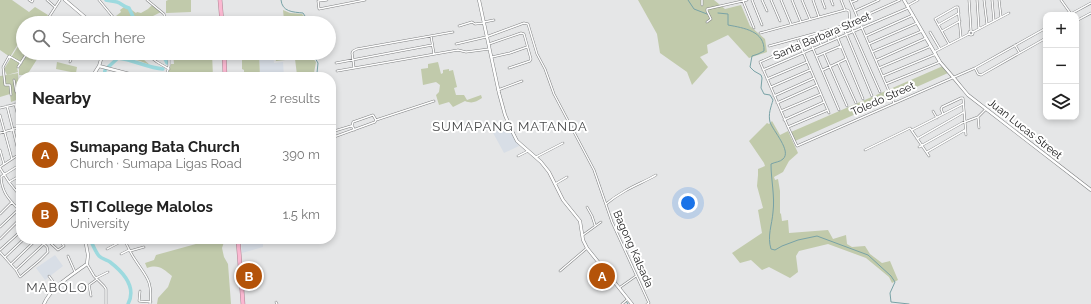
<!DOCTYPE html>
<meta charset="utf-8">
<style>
body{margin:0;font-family:Raleway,sans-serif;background:#f2f2f2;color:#222}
.controls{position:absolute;right:12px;top:12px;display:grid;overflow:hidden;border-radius:8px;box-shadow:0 2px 6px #0003}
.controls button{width:36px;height:36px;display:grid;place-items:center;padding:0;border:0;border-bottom:1px solid #e0e0e0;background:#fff;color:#222;font:20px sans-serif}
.you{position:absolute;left:688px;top:203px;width:14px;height:14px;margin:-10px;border:3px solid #fff;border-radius:50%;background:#1a73e8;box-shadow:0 0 0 6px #1a73e833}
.badge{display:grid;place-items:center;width:26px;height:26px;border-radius:50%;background:#b45309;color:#fff;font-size:13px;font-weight:700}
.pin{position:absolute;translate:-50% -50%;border:2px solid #fff;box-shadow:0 1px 4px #0006}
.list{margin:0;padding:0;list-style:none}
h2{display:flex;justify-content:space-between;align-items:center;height:52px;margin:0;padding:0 16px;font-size:17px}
h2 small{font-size:13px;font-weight:400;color:#767676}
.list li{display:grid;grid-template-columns:26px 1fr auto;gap:12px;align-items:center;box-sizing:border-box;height:60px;padding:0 16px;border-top:1px solid #e0e0e0}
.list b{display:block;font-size:15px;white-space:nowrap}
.list p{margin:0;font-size:13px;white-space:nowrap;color:#767676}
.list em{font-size:13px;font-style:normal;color:#767676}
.icon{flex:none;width:22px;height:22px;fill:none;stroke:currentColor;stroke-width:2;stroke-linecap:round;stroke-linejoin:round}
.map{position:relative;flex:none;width:1091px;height:304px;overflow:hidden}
.search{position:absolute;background:#fff;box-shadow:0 2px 6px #0003;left:16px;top:16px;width:320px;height:44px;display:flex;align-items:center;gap:10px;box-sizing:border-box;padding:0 14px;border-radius:22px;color:#767676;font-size:15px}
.panel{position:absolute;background:#fff;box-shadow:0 2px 6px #0003;left:16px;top:72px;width:320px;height:172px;border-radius:16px}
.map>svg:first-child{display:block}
.built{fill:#d8dee6}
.green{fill:#c1caab}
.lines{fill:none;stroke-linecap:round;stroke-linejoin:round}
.stream{stroke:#78a2a6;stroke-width:1}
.river{stroke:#9ddadf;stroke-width:3.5}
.street-casing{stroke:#7f8082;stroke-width:2.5}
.secondary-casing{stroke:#7f8082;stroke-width:3.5}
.highway-casing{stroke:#ae8393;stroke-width:4.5}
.street{stroke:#fff;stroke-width:1.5}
.secondary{stroke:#fff;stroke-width:2.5}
.highway{stroke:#fbb8d1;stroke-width:3.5}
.labels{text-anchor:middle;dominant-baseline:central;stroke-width:4;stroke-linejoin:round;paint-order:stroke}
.street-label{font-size:11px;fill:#202021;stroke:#fff}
.quarter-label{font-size:13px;letter-spacing:1px;fill:#474849;stroke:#fff}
</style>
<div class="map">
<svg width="1091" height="304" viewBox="0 0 1091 304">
<rect width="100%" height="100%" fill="#e5e6e7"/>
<path class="built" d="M 259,53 L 273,53 L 274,63 L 283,62 L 284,77 L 260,77 Z
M 505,124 L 507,129 L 510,127 L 519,146 L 504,153 L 492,131 Z
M 241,239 L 263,239 L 263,247 L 242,253 Z
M 55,255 L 63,266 L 45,280 L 36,268 Z"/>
<path class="green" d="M 0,0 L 12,0 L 29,12 L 35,7 L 48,15 L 44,22 L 35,16 L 31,23 L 23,23 L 23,36 L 10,57 L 0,50 Z
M 168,0 L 191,0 L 191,12 L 166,13 L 166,1 Z
M 638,0 L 714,0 L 725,9 L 741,5 L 750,26 L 765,39 L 767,52 L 749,58 L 728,35 L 707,45 L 708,53 L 700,57 L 708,67 L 692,85 L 687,72 L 660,53 L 657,34 Z
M 152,5 L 161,12 L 153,16 L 142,23 L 126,23 L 129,21 L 126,17 L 122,20 L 120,18 L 118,19 L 116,16 L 121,12 L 120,10 L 124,7 L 129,8 L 136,13 L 137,12 L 141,13 L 148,9 Z
M 283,10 L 290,13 L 302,14 L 304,16 L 305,23 L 280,23 L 280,20 L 284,20 Z
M 23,38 L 23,53 L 26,53 L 17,68 L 18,72 L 7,75 L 18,73 L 19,99 L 11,102 L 10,94 L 0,97 L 0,76 L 7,75 L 4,69 Z
M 28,53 L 41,53 L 27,75 L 19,75 L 19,68 Z
M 118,53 L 136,53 L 150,65 L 140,61 L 120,56 Z
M 169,53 L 212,53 L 213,77 L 167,77 L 171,64 L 174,64 L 173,53 Z
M 242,53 L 259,53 L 260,77 L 244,77 L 244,70 L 242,69 Z
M 275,53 L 310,53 L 311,56 L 316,62 L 314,73 L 297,75 L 295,59 L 276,61 Z
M 57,62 L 77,67 L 76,73 L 56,69 Z
M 438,62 L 441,74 L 443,73 L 443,70 L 449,69 L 449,71 L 453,70 L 457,87 L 454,88 L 456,95 L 464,95 L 467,100 L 481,95 L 482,98 C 476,102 472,104 465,101 L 453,107 L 449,102 L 439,105 L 436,95 L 439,92 L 440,85 L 436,82 L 423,85 L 421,69 L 428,68 L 428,64 Z
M 943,66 L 948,73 L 795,141 L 791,132 Z
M 772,121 L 780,135 L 788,131 L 798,153 L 789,161 L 783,172 L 774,177 L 775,180 L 778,179 L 780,191 L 780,213 L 781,214 L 782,221 L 788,220 L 789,233 L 828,230 L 833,239 L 846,235 L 847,244 L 852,247 L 865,246 L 870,254 L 882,263 L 890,261 L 898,280 L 892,283 L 889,277 L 866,258 L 828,244 L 799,251 L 796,256 L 798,272 L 790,278 L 769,267 L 762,270 L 751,260 L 740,263 L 732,253 L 762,233 L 758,210 L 763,208 L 757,186 L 758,175 L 758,169 L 765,166 L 764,163 L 749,141 L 767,123 L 769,124 Z
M 214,239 L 225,239 L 222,248 L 224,257 L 228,264 L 231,304 L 157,304 L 158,298 L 168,287 L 172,276 C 163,269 159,264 147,268 L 145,263 L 154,260 L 156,255 Z"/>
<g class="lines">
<path class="stream" d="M 281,0 C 282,12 293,12 303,13 L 305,16 L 306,23
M 688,0 L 694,9 L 707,14
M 718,13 L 728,14 L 728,25 C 744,28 765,31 764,51 L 758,54 L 752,56 L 750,67 L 754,71 L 761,75 L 762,78 L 761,88 L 764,94 L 770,95 L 773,100 C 771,107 768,114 770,122 C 773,131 792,151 783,159 C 780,162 775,162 771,164 C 771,180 775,196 773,212 C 772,225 767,236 771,249 L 775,250 L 782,246 L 798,240 L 817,236 L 868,255 L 891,276 L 895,282 L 890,293 L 891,302 L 909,304
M 296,77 L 314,75 L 317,73 L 318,63 L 312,53
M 626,301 L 628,304"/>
<path class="river" d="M 106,0 C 110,1 113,1 117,2 C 121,3 124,7 129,8 L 136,23
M 160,53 L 165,59 L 167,63
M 104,77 L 105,70 L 118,58 C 134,60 148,68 163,69
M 90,239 C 93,245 95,251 99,256 C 102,259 107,260 110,262 C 123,272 137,287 128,304"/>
<g class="street-casing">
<path id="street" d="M 29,0 L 32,2 L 33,0
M 47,0 L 55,7
M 99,0 L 118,23
M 147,0 L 164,14 L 166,23
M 327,0 L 318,1 L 319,9 L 365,0
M 752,0 L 762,25
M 762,0 L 767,11
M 771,0 L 780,21
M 781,0 L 791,24
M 792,0 L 801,22
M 802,0 L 810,19
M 813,0 L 819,17
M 822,0 L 825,8
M 831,0 L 833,5
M 841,0 L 845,10 L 847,10 L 849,11 L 850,24 L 880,92
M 850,0 L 894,103
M 969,0 L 971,30
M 977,0 L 979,29
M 984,0 L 987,24
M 992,0 L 994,21
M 999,0 L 1001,17
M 1061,0 L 1071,14
M 743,1 L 754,28
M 852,2 L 857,0
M 702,5 L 702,0
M 907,6 L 918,0
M 855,11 L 879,0
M 1069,15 L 1091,3
M 858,19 L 900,0
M 1076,21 L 1091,13
M 484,22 L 494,20
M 707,22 L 711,19 L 707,11 L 707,9 L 747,0
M 45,23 L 60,0
M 103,23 L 112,16
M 938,25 L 959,13
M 459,26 L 472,22 L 475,24 L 484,23
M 843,26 L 872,96
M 834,29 L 863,99
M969 33a2 2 0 1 1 4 0a2 2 0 1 1-4 0Z
M 825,31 L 829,41
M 942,31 L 960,21
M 930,32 L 940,49
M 973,32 L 1009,13
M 760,33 L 845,10
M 817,34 L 821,44
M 431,36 L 434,54
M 866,36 L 913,15
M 808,37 L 839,110
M 798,40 L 829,113
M 456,44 L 486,37 L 524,23 L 528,24 L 537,54 L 545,69 L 554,94 L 594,170 L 612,222 L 649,303 L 647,304
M 489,44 L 521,33 L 524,34 L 531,59 L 530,61 L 509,68
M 800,44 L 760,62 L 788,127 L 797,146 L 975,68 L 1046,28
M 869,44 L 917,23
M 949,44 L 935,19 L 956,7 L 958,7 L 961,38
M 1015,45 L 1019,52
M 769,46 L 850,24
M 872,52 L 922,31
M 934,52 L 969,34
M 145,53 L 157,62 L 169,69
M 824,53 L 847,106
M 817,56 L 841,46
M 492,57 L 510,53 L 527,47
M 877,60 L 926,38
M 70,62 L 74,53
M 336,63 L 432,45
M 838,63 L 856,103
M 18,67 L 27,53
M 354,68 L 352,53 L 353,51 L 357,49 L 453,32
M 879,68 L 931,46
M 975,68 L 978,74 L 981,75 L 1046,38
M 763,70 L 908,8
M 823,70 L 846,59
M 337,71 L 458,50 L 466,52 L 489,49
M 883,76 L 936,54
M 118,77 L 119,71
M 166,77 L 169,66 L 169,53
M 767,79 L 807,62
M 14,80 L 16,92
M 886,84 L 940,62
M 771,87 L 810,70
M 498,90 L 522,81
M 11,95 L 10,85 L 5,85 L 3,67 L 9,56 L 21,63
M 774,96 L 814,78
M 777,103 L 817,85
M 15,104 L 21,128
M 7,106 L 19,154 L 21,157
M 0,108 L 21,103
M 781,111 L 821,94
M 933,111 L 937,118
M 943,114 L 941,109 L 942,107 L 961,98 L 963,98 L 966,135
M 0,115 L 12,159
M 978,117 L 979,128
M 784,120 L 824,102
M 352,126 L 353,122 L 373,115 L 376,120
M 788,127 L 828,110
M 912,130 L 963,104
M 331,132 L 351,126 L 353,127 L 354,130
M 0,133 L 21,127
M 331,138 L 375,122 L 376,120 L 434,101
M 917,139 L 964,112
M 919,147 L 962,123 L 978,117 L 986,109
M 0,150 L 4,164
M 865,150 L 910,128 L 929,156
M 927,152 L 965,130
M 518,156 L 528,151
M 536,157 L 563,143
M 21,164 L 2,176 L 1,177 C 2,194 10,200 21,212
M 0,167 L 21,153
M 0,168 L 9,182 L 21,197
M 9,182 L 21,175
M 555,184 L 567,177
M 16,190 L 21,186
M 606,204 C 612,199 618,195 625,191 C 635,185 646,181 656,175
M 587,207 L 592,216 L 595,225
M 0,214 L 12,202
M 0,227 L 19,209
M 583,235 L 601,222
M 0,239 L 21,218
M 46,239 L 58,250 L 64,246 L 58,239
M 124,239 C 127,245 130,252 134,258 C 146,277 153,280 150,304
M 107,249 L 124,240
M 0,250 L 21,231
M 130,251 L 144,247
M 0,252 L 16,270 L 47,241
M 121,254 L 129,250
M 68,256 L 75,272
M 5,257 L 24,239
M 11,264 L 37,239
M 87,264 L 94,276 L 104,286 L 106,289 L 106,304
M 16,270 L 20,277 L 39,261 L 48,252 L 47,247 L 44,244
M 560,271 L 587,248
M 49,276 L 57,287
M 96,278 L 108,272
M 619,288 L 636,276
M 140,291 L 139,301 L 151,302
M 91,296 L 89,285 L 96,280
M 276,302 L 277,304
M 622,304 L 628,299"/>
</g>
<g class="secondary-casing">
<path id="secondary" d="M 65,0 L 92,23
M 479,0 L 499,93 L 505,115 L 511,129 L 517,141 L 541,162 L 549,172 L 563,200 L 580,221 L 583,240 L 587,248 L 632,304
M 904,0 L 940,62 L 953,77 L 968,95 L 1091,190
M 99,66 L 141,77
M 92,77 L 99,66 L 103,53
M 44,304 C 51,287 72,275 87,264 L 88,255 L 85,239"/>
</g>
<g class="highway-casing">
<path id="highway" d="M 220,0 L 222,23
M 224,53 L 225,75 L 227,77
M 238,239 L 243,304"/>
</g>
<use href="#street" class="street"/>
<use href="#secondary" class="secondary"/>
<use href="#highway" class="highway"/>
</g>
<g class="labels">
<g class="street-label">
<text transform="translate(822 36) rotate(-23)">Santa Barbara Street</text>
<text transform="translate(883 99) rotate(-24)">Toledo Street</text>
<text transform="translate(1025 129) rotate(38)">Juan Lucas Street</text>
<text transform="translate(633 249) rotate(66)">Bagong Kalsada</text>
</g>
<g class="quarter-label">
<text x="510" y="126">SUMAPANG MATANDA</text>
<text x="57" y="287">MABOLO</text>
</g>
</g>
</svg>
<div class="controls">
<button>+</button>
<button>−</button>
<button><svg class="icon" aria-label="layers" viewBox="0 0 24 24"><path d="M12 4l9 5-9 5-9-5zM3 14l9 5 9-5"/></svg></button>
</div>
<div class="you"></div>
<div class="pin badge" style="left:602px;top:276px">A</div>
<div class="pin badge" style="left:249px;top:276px">B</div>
<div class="search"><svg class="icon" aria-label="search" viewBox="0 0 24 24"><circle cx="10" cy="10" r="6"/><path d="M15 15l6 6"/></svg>Search here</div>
<section class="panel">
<h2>Nearby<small>2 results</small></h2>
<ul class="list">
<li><span class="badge">A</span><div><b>Sumapang Bata Church</b><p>Church · Sumapa Ligas Road</p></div><em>390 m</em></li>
<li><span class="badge">B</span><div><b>STI College Malolos</b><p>University</p></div><em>1.5 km</em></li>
</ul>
</section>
</div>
